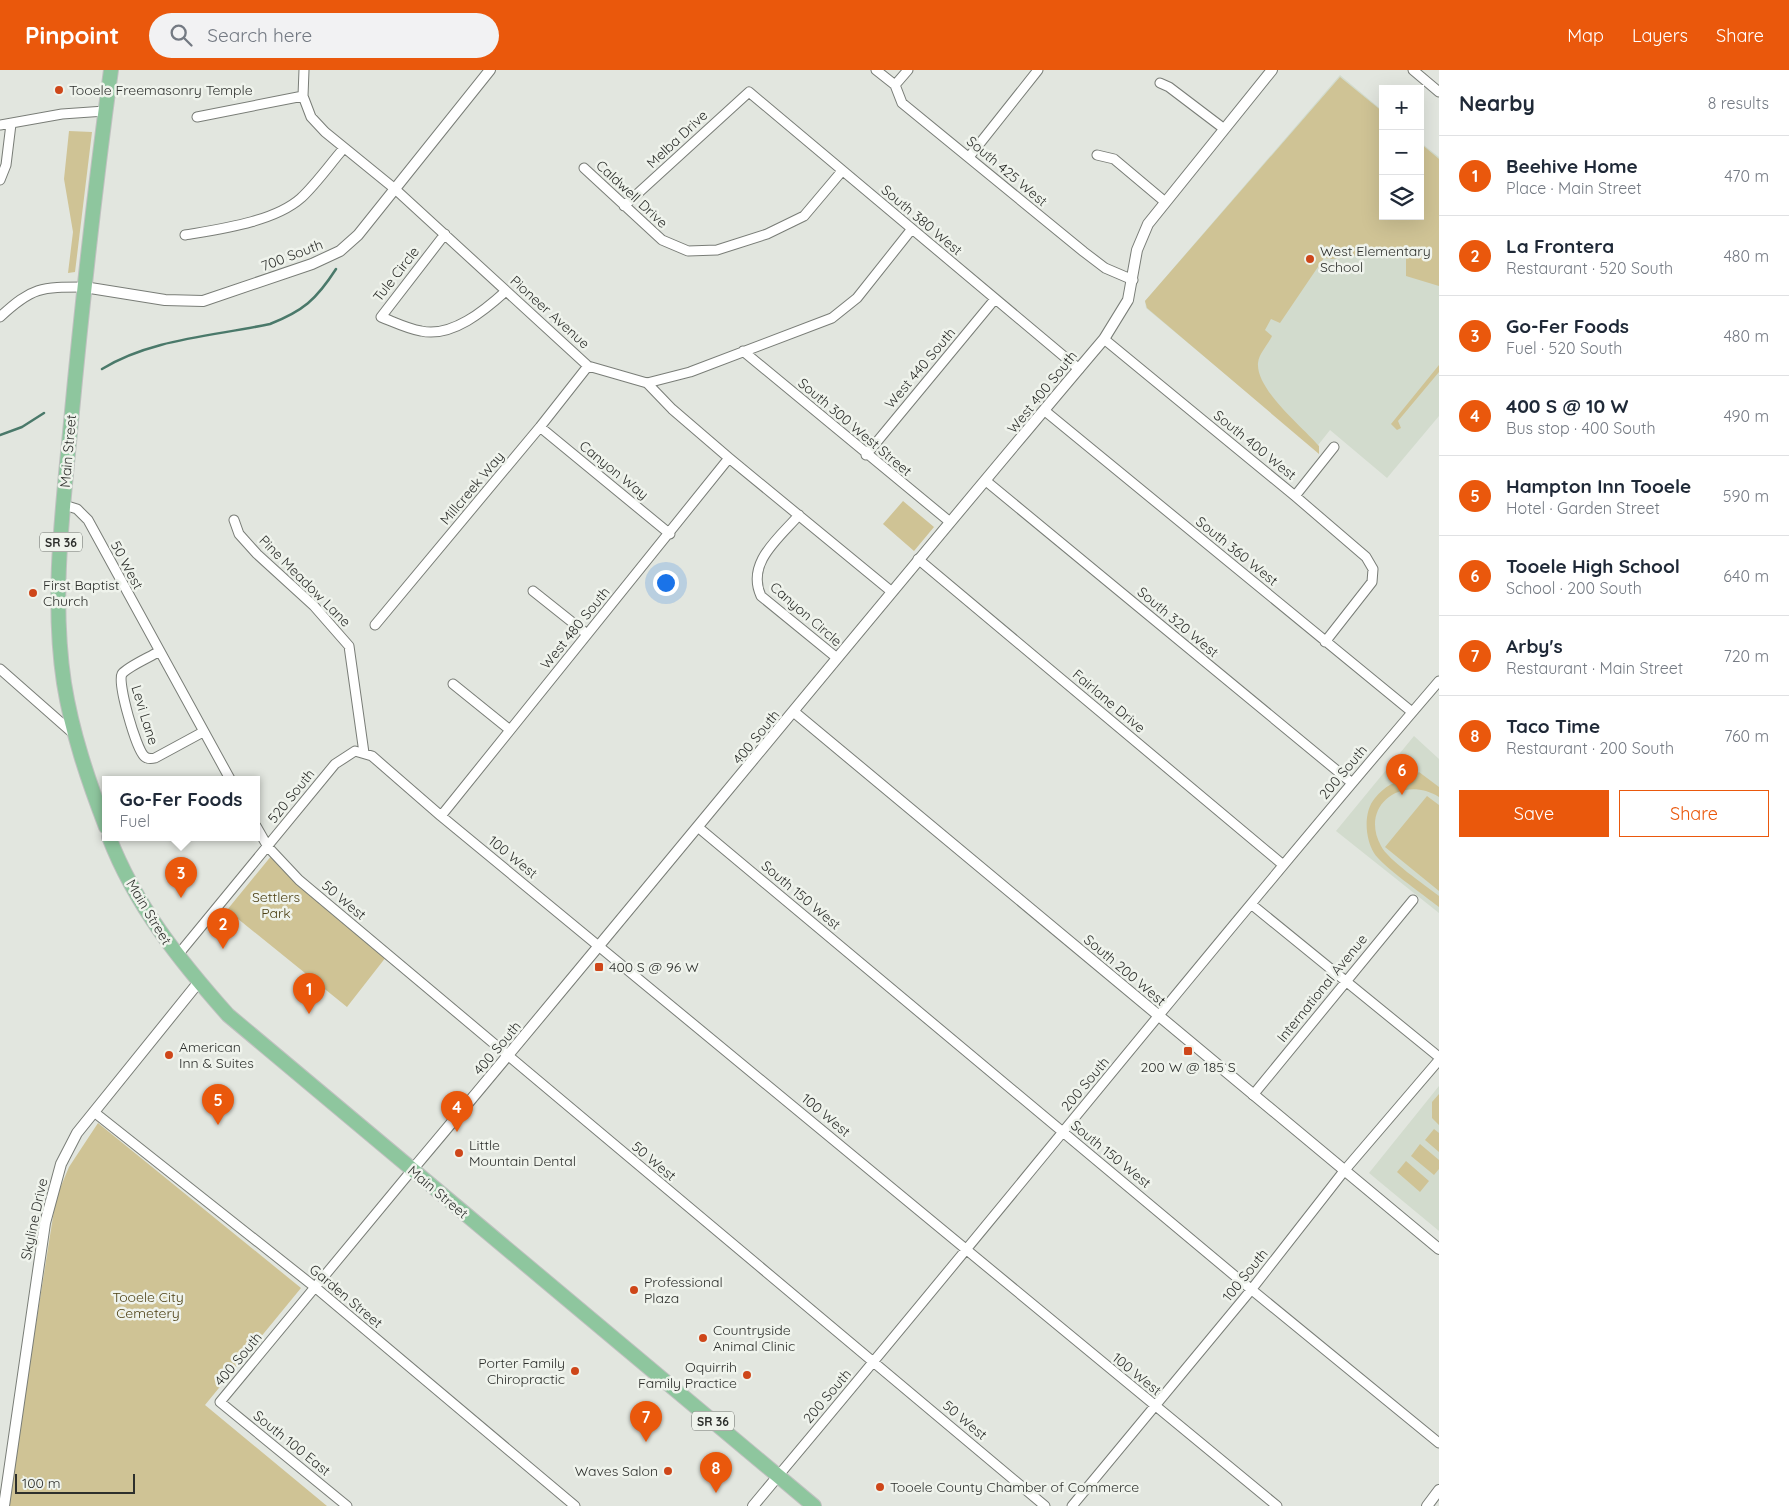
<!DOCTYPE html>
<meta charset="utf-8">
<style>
body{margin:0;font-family:Quicksand,sans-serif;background:#f2f2f3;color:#1f2937}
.controls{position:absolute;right:15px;top:15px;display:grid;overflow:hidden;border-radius:0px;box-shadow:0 5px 20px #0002}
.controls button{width:45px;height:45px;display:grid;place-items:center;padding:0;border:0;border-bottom:1px solid #e0e1e3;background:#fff;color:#1f2937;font:25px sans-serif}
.scale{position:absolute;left:15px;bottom:12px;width:120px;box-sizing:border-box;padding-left:5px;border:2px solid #2d2f2c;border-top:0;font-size:14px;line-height:18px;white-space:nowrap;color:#2d2f2c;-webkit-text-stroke:4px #eff3ec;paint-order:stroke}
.you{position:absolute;left:665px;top:512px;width:18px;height:18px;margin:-12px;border:4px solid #fff;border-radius:50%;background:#1a73e8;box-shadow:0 0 0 8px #1a73e833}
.badge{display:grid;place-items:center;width:32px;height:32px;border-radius:50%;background:#ea580c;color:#fff;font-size:16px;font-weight:700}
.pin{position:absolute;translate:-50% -41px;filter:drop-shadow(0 1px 2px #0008)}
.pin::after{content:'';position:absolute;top:26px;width:18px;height:15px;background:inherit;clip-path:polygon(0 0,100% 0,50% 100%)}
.popup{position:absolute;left:102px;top:706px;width:158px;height:65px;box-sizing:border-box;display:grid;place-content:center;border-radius:0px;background:#fff;filter:drop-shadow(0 1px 4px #0005);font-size:16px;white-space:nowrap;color:#747a83}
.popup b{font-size:19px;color:#1f2937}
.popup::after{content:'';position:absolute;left:50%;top:100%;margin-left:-10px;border:10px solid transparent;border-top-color:#fff}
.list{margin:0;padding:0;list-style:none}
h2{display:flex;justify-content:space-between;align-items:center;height:65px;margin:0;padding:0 20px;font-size:21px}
h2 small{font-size:16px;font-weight:400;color:#747a83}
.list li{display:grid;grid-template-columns:32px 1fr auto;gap:15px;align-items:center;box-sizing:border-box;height:80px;padding:0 20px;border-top:1px solid #e0e1e3}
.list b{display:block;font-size:19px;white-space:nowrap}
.list p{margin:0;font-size:16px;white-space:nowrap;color:#747a83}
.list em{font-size:16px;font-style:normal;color:#747a83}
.actions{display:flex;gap:10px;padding:15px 20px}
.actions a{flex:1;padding:11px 0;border:1px solid #ea580c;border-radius:0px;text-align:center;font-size:18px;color:#ea580c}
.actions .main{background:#ea580c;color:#fff}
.icon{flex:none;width:28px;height:28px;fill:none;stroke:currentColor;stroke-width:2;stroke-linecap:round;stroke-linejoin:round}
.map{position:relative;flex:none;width:1439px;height:1436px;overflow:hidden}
header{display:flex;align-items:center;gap:30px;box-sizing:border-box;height:70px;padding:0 25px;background:#ea580c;color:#fff}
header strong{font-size:24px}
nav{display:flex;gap:28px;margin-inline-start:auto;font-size:18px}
.search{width:350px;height:45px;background:#f2f2f3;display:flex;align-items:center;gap:12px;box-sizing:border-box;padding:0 18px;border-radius:28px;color:#747a83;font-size:19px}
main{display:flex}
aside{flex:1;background:#fff}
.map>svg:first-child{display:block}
.built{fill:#d2dbcd}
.green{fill:#cfc395}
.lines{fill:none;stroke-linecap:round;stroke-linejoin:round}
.stream{stroke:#4a796a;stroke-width:2.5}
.minor-casing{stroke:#797d77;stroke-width:11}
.tertiary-casing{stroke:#797d77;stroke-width:12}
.trunk-casing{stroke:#c0c1c0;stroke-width:16}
.minor{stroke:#fff;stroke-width:9}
.tertiary{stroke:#fff;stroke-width:10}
.trunk{stroke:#8ec69e;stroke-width:14}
.poi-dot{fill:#ce4619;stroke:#eff3ec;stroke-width:2}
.labels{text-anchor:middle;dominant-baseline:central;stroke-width:5;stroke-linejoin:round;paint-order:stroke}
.shield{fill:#eff3ec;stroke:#676a66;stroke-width:1}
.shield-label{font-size:12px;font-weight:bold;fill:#2d2f2c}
.poi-label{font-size:14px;fill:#2d2f2c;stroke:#eff3ec;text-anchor:start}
.street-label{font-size:14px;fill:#2d2f2c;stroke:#eff3ec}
.park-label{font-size:14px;fill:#4d4115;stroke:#eff3ec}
</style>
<header>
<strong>Pinpoint</strong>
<div class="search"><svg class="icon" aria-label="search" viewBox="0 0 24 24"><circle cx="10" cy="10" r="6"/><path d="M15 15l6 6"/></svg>Search here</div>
<nav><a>Map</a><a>Layers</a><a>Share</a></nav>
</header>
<main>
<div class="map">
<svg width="1439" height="1436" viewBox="0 0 1439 1436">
<rect width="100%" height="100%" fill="#e2e6df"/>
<path class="built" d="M 1340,5 L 1383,41 L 1383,146 L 1420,146 L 1420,72 L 1439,87 L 1439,346 L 1387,408 L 1330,360 L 1315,379 L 1146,238 L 1145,231 Z
M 1414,666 L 1439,689 L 1439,843 L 1336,761 Z
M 1439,1016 L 1439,1161 L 1369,1103 Z"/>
<path class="green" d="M 1340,7 L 1383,42 L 1383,146 L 1420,146 L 1420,73 L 1439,89 L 1439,216 L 1406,206 L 1406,182 L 1401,182 L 1401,179 L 1332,189 L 1324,188 L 1280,253 L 1271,249 L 1265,260 L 1272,266 C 1268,275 1259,283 1258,293 C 1256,320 1303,357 1319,376 L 1319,384 L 1147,238 L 1145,231 Z
M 69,61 L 92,62 L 75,202 L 68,203 L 73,162 L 64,109 Z
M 1439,295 L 1439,302 L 1398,351 L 1401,358 L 1397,360 L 1391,354 Z
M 903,431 L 934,457 L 914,481 L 883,454 Z
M 1419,702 L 1439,717 L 1439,727 C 1402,704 1359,736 1381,776 C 1388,790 1425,815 1439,826 L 1439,837 C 1425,826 1381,795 1374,783 C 1365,768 1363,742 1375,728 C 1385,716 1395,710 1411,710 Z
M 1427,726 L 1439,735 L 1439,821 L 1385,777 Z
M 272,785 L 386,887 L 347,937 L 227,840 Z
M 1439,1024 L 1439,1055 L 1432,1048 L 1432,1032 Z
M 98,1053 L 301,1218 L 205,1335 L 327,1436 L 7,1436 L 56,1128 L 69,1097 Z
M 1434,1059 L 1439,1063 L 1439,1082 L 1425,1070 Z
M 1420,1074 L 1439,1090 L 1439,1099 L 1434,1105 L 1411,1086 Z
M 1406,1091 L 1429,1111 L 1420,1122 L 1397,1102 Z"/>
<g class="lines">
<path class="stream" d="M 102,299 C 150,269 214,266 270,254 C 303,241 316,230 336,199
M 0,365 L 22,357 L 44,343"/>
<g class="minor-casing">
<path id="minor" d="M 304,0 L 303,26 L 311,47 L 325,62 L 395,119 L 588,296 L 647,313 L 672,339 L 729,388 L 892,522
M 876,0 L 895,15 L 902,33 L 1084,182 L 1105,198 L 1133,210
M 1413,0 L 1439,22
M 1160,13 L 1169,17 L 1223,58
M 895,15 L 908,0
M 197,47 L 303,26
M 0,55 L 62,44 L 105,41
M 1097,85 L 1114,89 L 1164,131
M 969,87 L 1038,0
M 584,98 L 662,170 L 688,181 L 717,180 L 767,164 L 804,146 L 842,101
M 0,110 L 6,95 L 11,54
M 624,136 L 749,22 L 1079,299
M 445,164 L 381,247 C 394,252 408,259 421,261 C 452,268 485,240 506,221
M 185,165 C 220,159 274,152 301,128 C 317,113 330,94 344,78
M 0,247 C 32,217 41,217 84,217
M 1104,269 L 1295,426 L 1366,487 L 1373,499 L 1372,512 L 1325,572
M 743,281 L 950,452
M 647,313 L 690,302 L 832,248 L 857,228 L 911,160
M 1045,341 L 1412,642
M 540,357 L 670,464
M 866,385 L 995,229
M 986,411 L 1352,713
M 1295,426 L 1334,377
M 64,435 L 77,439 L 88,450 L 230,709
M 799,445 C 778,469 746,493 761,526 L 837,588
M 234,450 L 239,464 L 257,484 L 314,536 L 349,576 L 364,683
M 918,489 L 1282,794
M 533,521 L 587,564
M 375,555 L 540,357 L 588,296
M 158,582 C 150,587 127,597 122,604 C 117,613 136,678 144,686 C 147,689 151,689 155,688 L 203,662
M 0,599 L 75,665
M 453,614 L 510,660
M 441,746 L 729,388
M 256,756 L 268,777 L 299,810 C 548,1019 797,1227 1045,1436
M 699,758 L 1241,1211 L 1439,1373
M 1251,834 L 1439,987
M 177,886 L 335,694 L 355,681 L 372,686 L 441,746 L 1277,1436
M 1253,1025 L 1413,830
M 94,1042 L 316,1218 L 575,1436
M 778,1406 C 1000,1142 1215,872 1439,611
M 347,1436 L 220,1332 L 412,1100
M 1072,1436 L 1251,1220 L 1344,1101 L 1439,990"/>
</g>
<g class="tertiary-casing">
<path id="tertiary" d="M 84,217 L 165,230 L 203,231 L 312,194 L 340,181 L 358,165 L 490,0
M 794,642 L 1439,1179
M 412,1100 C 644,824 871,544 1104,269 L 1128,230 L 1137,180 L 1148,154 L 1272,0
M 4,1436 L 45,1153 L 61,1094 L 77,1063 L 198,913
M 753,1436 L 778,1406
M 1427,1436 L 1439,1420"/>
</g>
<g class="trunk-casing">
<path id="trunk" d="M 106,757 C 88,710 72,663 64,613 C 51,527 63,438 71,352 C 82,235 95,117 111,0
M 109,767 C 135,835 180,891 228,945 L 814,1436"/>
</g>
<use href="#minor" class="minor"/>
<use href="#tertiary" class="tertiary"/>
<use href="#trunk" class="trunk"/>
</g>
<g class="poi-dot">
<circle cx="59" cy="20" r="5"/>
<circle cx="1310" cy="189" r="5"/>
<circle cx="33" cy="523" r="5"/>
<rect x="594" y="892" width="10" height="10" rx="2.5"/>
<rect x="1183" y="976" width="10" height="10" rx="2.5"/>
<circle cx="169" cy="985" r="5"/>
<circle cx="459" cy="1083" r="5"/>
<circle cx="634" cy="1220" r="5"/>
<circle cx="703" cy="1268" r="5"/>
<circle cx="575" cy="1301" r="5"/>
<circle cx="747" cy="1305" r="5"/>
<circle cx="668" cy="1401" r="5"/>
<circle cx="880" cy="1417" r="5"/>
</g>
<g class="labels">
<g class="shield">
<rect x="40" y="462.5" width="42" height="19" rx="4"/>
<rect x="692" y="1341.5" width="42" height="19" rx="4"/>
</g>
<g class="shield-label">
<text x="61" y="472">SR 36</text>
<text x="713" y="1351">SR 36</text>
</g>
<g class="poi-label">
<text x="69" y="20">Tooele Freemasonry Temple</text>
<text x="1320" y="181">West Elementary<tspan x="1320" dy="16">School</tspan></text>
<text x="43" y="515">First Baptist<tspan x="43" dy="16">Church</tspan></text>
<text x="609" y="897">400 S @ 96 W</text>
<text x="179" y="977">American<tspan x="179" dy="16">Inn &amp; Suites</tspan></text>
<text x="1188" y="997" text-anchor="middle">200 W @ 185 S</text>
<text x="469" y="1075">Little<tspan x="469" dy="16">Mountain Dental</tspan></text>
<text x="644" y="1212">Professional<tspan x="644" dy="16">Plaza</tspan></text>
<text x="713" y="1260">Countryside<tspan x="713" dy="16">Animal Clinic</tspan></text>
<text x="565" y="1293" text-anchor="end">Porter Family<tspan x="565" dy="16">Chiropractic</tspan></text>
<text x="737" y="1297" text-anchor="end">Oquirrih<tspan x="737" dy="16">Family Practice</tspan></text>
<text x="658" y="1401" text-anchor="end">Waves Salon</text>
<text x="890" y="1417">Tooele County Chamber of Commerce</text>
</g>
<g class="street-label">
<text transform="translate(677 69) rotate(-43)">Melba Drive</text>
<text transform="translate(1007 101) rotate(40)">South 425 West</text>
<text transform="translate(632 124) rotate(43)">Caldwell Drive</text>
<text transform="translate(922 150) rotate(40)">South 380 West</text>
<text transform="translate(292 185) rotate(-21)">700 South</text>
<text transform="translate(396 204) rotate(-52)">Tule Circle</text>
<text transform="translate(550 242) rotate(42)">Pioneer Avenue</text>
<text transform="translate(920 298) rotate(-50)">West 440 South</text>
<text transform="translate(1042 322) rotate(-51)">West 400 South</text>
<text transform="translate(855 357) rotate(40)">South 300 West Street</text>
<text transform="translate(1255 375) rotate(39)">South 400 West</text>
<text transform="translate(68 381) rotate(-85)">Main Street</text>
<text transform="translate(614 400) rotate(39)">Canyon Way</text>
<text transform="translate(472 418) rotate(-50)">Millcreek Way</text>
<text transform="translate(1237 481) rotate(39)">South 360 West</text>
<text transform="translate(127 495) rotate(62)">50 West</text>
<text transform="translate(305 511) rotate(45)">Pine Meadow Lane</text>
<text transform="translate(806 544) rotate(41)">Canyon Circle</text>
<text transform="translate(1178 552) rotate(40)">South 320 West</text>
<text transform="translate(575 558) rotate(-51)">West 480 South</text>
<text transform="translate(1109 631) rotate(40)">Fairlane Drive</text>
<text transform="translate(145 645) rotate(73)">Levi Lane</text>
<text transform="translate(756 667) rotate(-51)">400 South</text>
<text transform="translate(1343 702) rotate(-50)">200 South</text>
<text transform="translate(291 726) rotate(-51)">520 South</text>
<text transform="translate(513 787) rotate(39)">100 West</text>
<text transform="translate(801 825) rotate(40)">South 150 West</text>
<text transform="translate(344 830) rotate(40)">50 West</text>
<text transform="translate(149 842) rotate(59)">Main Street</text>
<text transform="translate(1125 900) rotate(40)">South 200 West</text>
<text transform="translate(1322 918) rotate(-51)">International Avenue</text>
<text transform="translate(497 978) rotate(-50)">400 South</text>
<text transform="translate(1085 1014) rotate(-50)">200 South</text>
<text transform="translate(826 1045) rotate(40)">100 West</text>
<text transform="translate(1111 1084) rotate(39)">South 150 West</text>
<text transform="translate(654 1091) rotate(40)">50 West</text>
<text transform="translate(438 1122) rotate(40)">Main Street</text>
<text transform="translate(34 1149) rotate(-78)">Skyline Drive</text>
<text transform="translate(1245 1205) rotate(-51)">100 South</text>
<text transform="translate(346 1226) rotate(40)">Garden Street</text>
<text transform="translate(238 1289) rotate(-50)">400 South</text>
<text transform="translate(1137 1304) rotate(39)">100 West</text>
<text transform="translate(827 1326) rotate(-50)">200 South</text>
<text transform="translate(965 1350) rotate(40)">50 West</text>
<text transform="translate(292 1373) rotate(39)">South 100 East</text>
</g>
<g class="park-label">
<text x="276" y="827">Settlers<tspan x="276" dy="16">Park</tspan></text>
<text x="148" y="1227">Tooele City<tspan x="148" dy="16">Cemetery</tspan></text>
</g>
</g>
</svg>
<div class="controls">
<button>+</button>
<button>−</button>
<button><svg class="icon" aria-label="layers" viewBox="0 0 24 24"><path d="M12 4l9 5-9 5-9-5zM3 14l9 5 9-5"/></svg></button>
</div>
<div class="scale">100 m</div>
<div class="you"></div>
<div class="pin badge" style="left:309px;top:944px">1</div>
<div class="pin badge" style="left:223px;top:879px">2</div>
<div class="pin badge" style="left:181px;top:828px">3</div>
<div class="popup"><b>Go-Fer Foods</b>Fuel</div>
<div class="pin badge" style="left:457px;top:1062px">4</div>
<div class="pin badge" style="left:218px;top:1055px">5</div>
<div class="pin badge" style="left:1402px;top:725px">6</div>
<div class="pin badge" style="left:646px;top:1372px">7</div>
<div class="pin badge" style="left:716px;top:1423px">8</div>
</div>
<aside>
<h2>Nearby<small>8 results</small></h2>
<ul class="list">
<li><span class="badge">1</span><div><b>Beehive Home</b><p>Place · Main Street</p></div><em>470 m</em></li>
<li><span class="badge">2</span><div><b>La Frontera</b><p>Restaurant · 520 South</p></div><em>480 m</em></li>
<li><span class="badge">3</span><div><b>Go-Fer Foods</b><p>Fuel · 520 South</p></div><em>480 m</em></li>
<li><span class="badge">4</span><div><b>400 S @ 10 W</b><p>Bus stop · 400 South</p></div><em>490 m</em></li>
<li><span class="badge">5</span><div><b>Hampton Inn Tooele</b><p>Hotel · Garden Street</p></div><em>590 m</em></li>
<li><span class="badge">6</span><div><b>Tooele High School</b><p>School · 200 South</p></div><em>640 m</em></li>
<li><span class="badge">7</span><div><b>Arby's</b><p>Restaurant · Main Street</p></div><em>720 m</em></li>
<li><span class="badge">8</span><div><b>Taco Time</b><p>Restaurant · 200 South</p></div><em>760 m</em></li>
</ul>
<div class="actions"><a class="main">Save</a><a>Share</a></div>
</aside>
</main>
